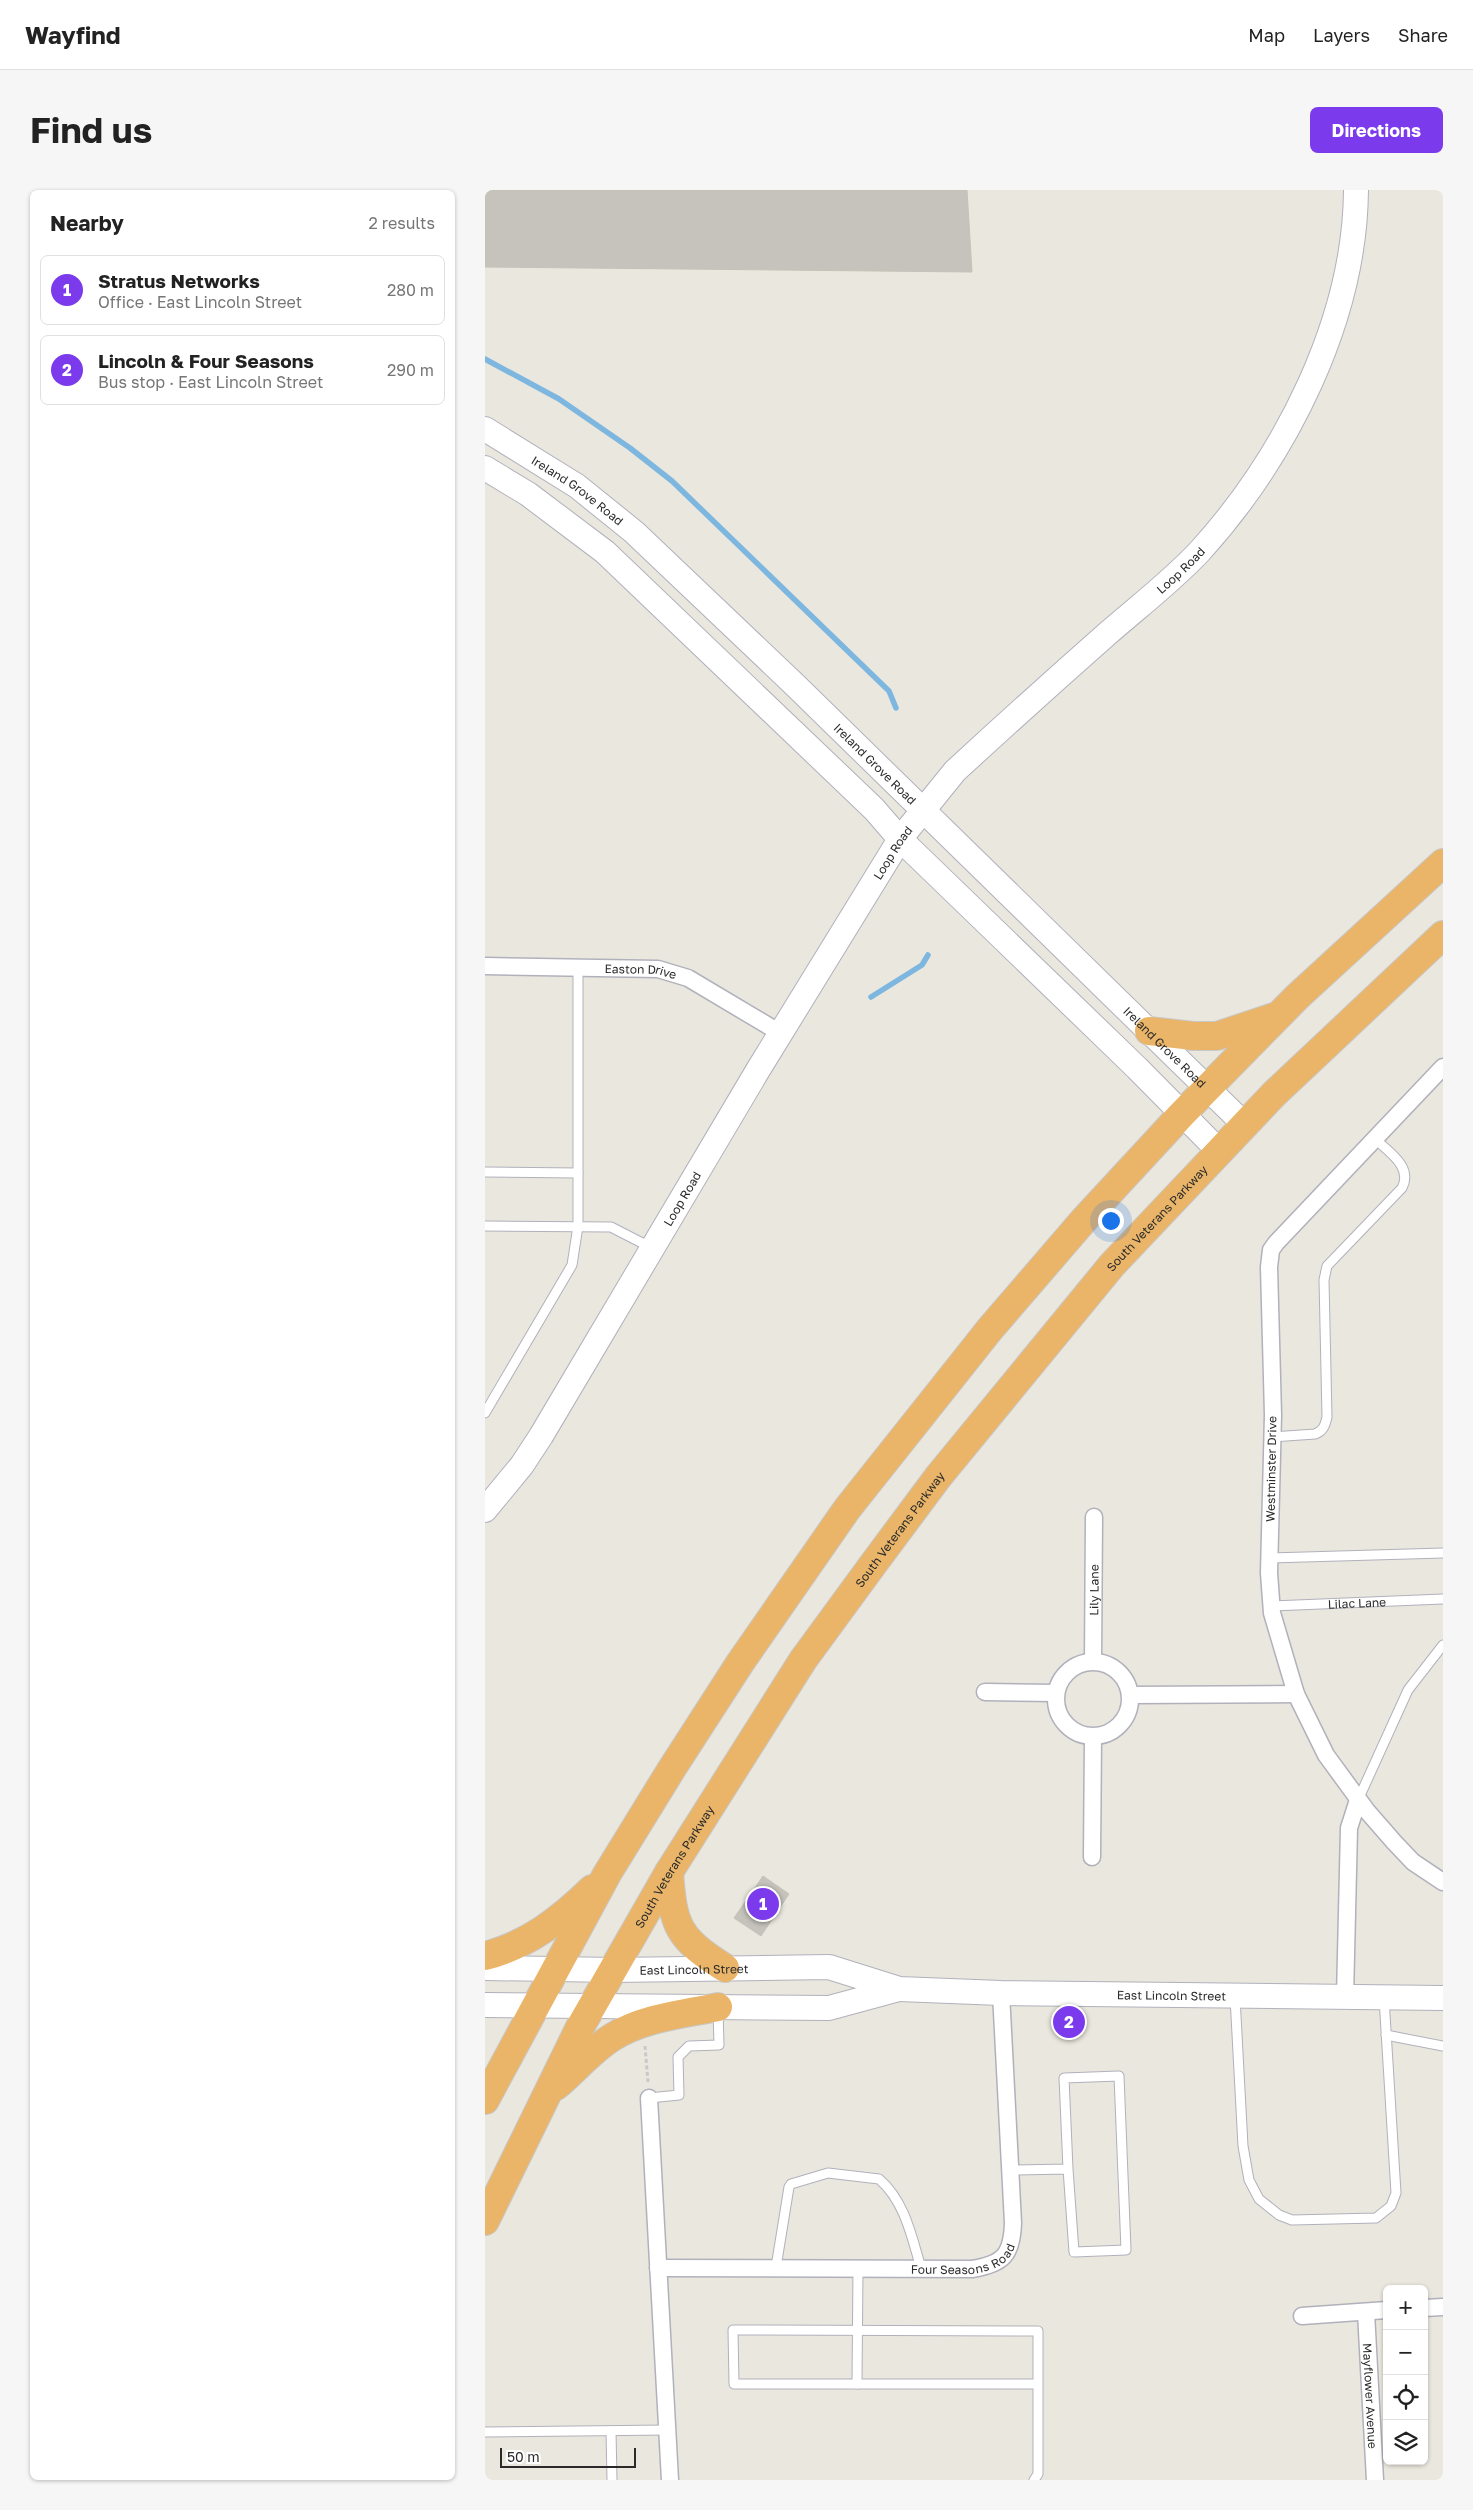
<!DOCTYPE html>
<meta charset="utf-8">
<style>
body{margin:0;font-family:"Golos Text",sans-serif;background:#f6f6f6;color:#222}
.controls{position:absolute;right:15px;bottom:15px;display:grid;overflow:hidden;border-radius:8px;box-shadow:0 1px 4px #0004}
.controls button{width:45px;height:45px;display:grid;place-items:center;padding:0;border:0;border-bottom:1px solid #e0e0e0;background:#fff;color:#222;font:25px sans-serif}
.scale{position:absolute;left:15px;bottom:12px;width:136px;box-sizing:border-box;padding-left:5px;border:2px solid #2a2a2a;border-top:0;font-size:14px;line-height:18px;white-space:nowrap;color:#2a2a2a;-webkit-text-stroke:4px #fff;paint-order:stroke}
.you{position:absolute;left:625px;top:1030px;width:18px;height:18px;margin:-12px;border:4px solid #fff;border-radius:50%;background:#1a73e8;box-shadow:0 0 0 8px #1a73e833}
.badge{display:grid;place-items:center;width:32px;height:32px;border-radius:50%;background:#7c3aed;color:#fff;font-size:16px;font-weight:700}
.pin{position:absolute;translate:-50% -50%;border:2px solid #fff;box-shadow:0 1px 5px #0006}
.list{margin:0;padding:0;list-style:none}
h2{display:flex;justify-content:space-between;align-items:center;height:65px;margin:0;padding:0 20px;font-size:21px}
h2 small{font-size:16px;font-weight:400;color:#767676}
.list li{display:grid;grid-template-columns:32px 1fr auto;gap:15px;align-items:center;box-sizing:border-box;height:70px;margin:0 10px 10px;padding:0 10px;border:1px solid #e0e0e0;border-radius:8px}
.list b{display:block;font-size:19px;white-space:nowrap}
.list p{margin:0;font-size:16px;white-space:nowrap;color:#767676}
.list em{font-size:16px;font-style:normal;color:#767676}
.icon{flex:none;width:28px;height:28px;fill:none;stroke:currentColor;stroke-width:2;stroke-linecap:round;stroke-linejoin:round}
.map{position:relative;flex:none;width:958px;height:2290px;overflow:hidden;border-radius:8px}
header{display:flex;align-items:center;gap:30px;box-sizing:border-box;height:70px;padding:0 25px;background:#fff;border-bottom:1px solid #e0e0e0}
header strong{font-size:24px}
nav{display:flex;gap:28px;margin-inline-start:auto;font-size:18px}
.intro{display:flex;align-items:center;justify-content:space-between;box-sizing:border-box;height:120px;padding:0 30px}
h1{margin:0;font-size:35px}
.button{padding:12px 22px;border-radius:8px;background:#7c3aed;color:#fff;font-size:18px;font-weight:700}
main{display:flex;gap:30px;padding:0 30px}
aside{flex:1;background:#fff;border-radius:8px;box-shadow:0 1px 4px #0004}
.map>svg:first-child{display:block}
.lines{fill:none;stroke-linecap:round;stroke-linejoin:round}
.stream{stroke:#7db6df;stroke-width:5.5}
.building{fill:#c6c3bd;stroke:#c5c2b7}
.lane-casing{stroke:#b1b1bc;stroke-width:11}
.street-casing{stroke:#b1b1bc;stroke-width:19}
.secondary-casing{stroke:#b1b1bc;stroke-width:26}
.highway-casing{stroke:#c8c8c8;stroke-width:30}
.path{stroke:#c8c8c8;stroke-width:3;stroke-dasharray:4 2.5;stroke-linecap:butt}
.lane{stroke:#fff;stroke-width:9}
.street{stroke:#fff;stroke-width:16}
.secondary{stroke:#fff;stroke-width:24}
.highway{stroke:#eab569;stroke-width:28}
.labels{text-anchor:middle;dominant-baseline:central;stroke-width:4;stroke-linejoin:round;paint-order:stroke}
.street-label{font-size:12px;fill:#2a2a2a;stroke:#fff}
</style>
<header>
<strong>Wayfind</strong>
<nav><a>Map</a><a>Layers</a><a>Share</a></nav>
</header>
<div class="intro"><h1>Find us</h1><a class="button">Directions</a></div>
<main>
<aside>
<h2>Nearby<small>2 results</small></h2>
<ul class="list">
<li><span class="badge">1</span><div><b>Stratus Networks</b><p>Office · East Lincoln Street</p></div><em>280 m</em></li>
<li><span class="badge">2</span><div><b>Lincoln &amp; Four Seasons</b><p>Bus stop · East Lincoln Street</p></div><em>290 m</em></li>
</ul>
</aside>
<div class="map">
<svg width="958" height="2290" viewBox="0 0 958 2290">
<rect width="100%" height="100%" fill="#eae7de"/>
<g class="lines">
<path class="stream" d="M 0,169 L 74,209 L 145,258 L 187,291 L 404,501 L 411,518
M 386,807 L 437,775 L 443,765"/>
</g>
<path class="building" d="M 0,0 L 482,0 L 487,82 L 0,77 Z
M 278,1686 L 304,1704 L 276,1746 L 249,1728 Z"/>
<g class="lines">
<g class="lane-casing">
<g id="lane">
<path d="M 0,982 L 93,983"/>
<path d="M 0,1036 L 126,1037 L 167,1058"/>
<path d="M 0,1223 L 87,1075 L 93,1036 L 93,776"/>
<path d="M 787,1247 L 830,1244 C 838,1241 840,1236 842,1227 L 839,1090 L 842,1076 L 917,998 C 928,977 904,962 890,949"/>
<path d="M 784,1368 L 958,1363"/>
<path id="s1" d="M 787,1416 L 958,1409"/>
<path d="M 873,1610 L 923,1500 L 958,1455"/>
<path d="M 750,1807 L 758,1956 L 764,1990 L 774,2009 L 794,2025 L 807,2030 L 891,2028 L 906,2016 L 911,2003 L 899,1808"/>
<path d="M 901,1845 L 958,1856"/>
<path d="M 164,1908 L 194,1905 L 193,1867 L 204,1856 L 234,1855 L 233,1819"/>
<path d="M 525,1980 L 583,1979 L 589,2062 L 641,2060 L 634,1886 L 579,1888 L 583,1979"/>
<path d="M 291,2077 L 304,1997 L 306,1994 L 343,1983 L 394,1989 C 420,2011 427,2048 436,2078"/>
<path d="M 372,2194 L 373,2078"/>
<path d="M 126,2241 L 127,2290"/>
<path d="M 0,2242 L 182,2240"/>
<path d="M 549,2290 L 553,2284 L 553,2141 L 248,2140 L 249,2194 L 553,2194"/>
</g>
</g>
<g class="street-casing">
<g id="street">
<path id="s2" d="M 0,776 L 173,779 L 203,788 L 297,844"/>
<path d="M 958,877 L 791,1053 L 786,1060 L 784,1077 L 788,1225 L 784,1383 L 787,1423 L 811,1504 L 841,1565 L 882,1621 L 909,1652 L 928,1672 L 958,1692"/>
<path id="s3" d="M 608,1471 L 609,1327"/>
<circle cx="608" cy="1509" r="37"/>
<path d="M 500,1502 L 571,1503"/>
<path d="M 646,1505 L 811,1504"/>
<path d="M 607,1667 L 608,1547"/>
<path d="M 860,1807 L 864,1638 L 873,1610"/>
<path d="M 164,1908 L 185,2290"/>
<path id="s4" d="M 173,2078 L 487,2079 C 519,2074 527,2064 528,2033 L 516,1803"/>
<path d="M 939,2118 L 958,2117"/>
<path id="s5" d="M 881,2122 L 890,2290"/>
<path d="M 817,2126 L 902,2120"/>
</g>
</g>
<g class="secondary-casing">
<g id="secondary">
<path id="s6" d="M 0,239 L 92,296 L 149,342 L 310,495 L 759,934"/>
<path d="M 0,278 L 43,304 L 120,362 L 389,619 L 415,649 L 652,878 L 735,962"/>
<path id="s7" d="M 0,1320 L 37,1275 L 56,1246 L 273,880 L 415,649 L 470,581 C 520,535 571,489 622,444 C 653,417 687,391 715,361 C 801,266 870,130 871,0"/>
<path id="s8" d="M 0,1778 L 129,1780 L 344,1777 L 414,1799 L 516,1803 L 958,1808"/>
<path d="M 0,1815 L 344,1818 L 414,1799"/>
</g>
</g>
<g class="highway-casing">
<g id="highway">
<path d="M 664,841 L 708,846 L 732,846 L 789,827"/>
<path d="M 184,1682 C 188,1737 193,1748 240,1778"/>
<path d="M 0,1766 C 43,1755 76,1729 107,1699"/>
<path d="M 71,1896 C 89,1881 106,1861 126,1848 C 157,1828 197,1824 233,1817"/>
<path d="M 0,1910 L 122,1684 L 186,1580 L 255,1473 L 362,1319 L 505,1139 L 598,1031 L 697,924 L 812,807 L 958,673"/>
<path id="s9" d="M 0,2031 L 94,1839 L 184,1682 L 318,1470 L 389,1373 L 453,1287 L 627,1075 L 789,904 L 958,745"/>
</g>
</g>
<path class="path" d="M 160,1856 L 163,1892"/>
<use href="#lane" class="lane"/>
<use href="#street" class="street"/>
<use href="#secondary" class="secondary"/>
<use href="#highway" class="highway"/>
</g>
<g class="labels">
<g class="street-label">
<text stroke="none"><textPath href="#s6" startOffset="111">Ireland Grove Road</textPath></text>
<text stroke="none"><textPath href="#s7" startOffset="1179">Loop Road</textPath></text>
<text stroke="none"><textPath href="#s6" startOffset="516">Ireland Grove Road</textPath></text>
<text stroke="none"><textPath href="#s7" startOffset="774">Loop Road</textPath></text>
<text stroke="none"><textPath href="#s2" startOffset="156">Easton Drive</textPath></text>
<text stroke="none"><textPath href="#s6" startOffset="921">Ireland Grove Road</textPath></text>
<text stroke="none"><textPath href="#s7" startOffset="369">Loop Road</textPath></text>
<text stroke="none"><textPath href="#s9" startOffset="1212">South Veterans Parkway</textPath></text>
<text transform="translate(786 1279) rotate(-89)">Westminster Drive</text>
<text stroke="none"><textPath href="#s9" startOffset="808">South Veterans Parkway</textPath></text>
<text stroke="none"><textPath href="#s3" startOffset="71">Lily Lane</textPath></text>
<text stroke="none"><textPath href="#s1" startOffset="85">Lilac Lane</textPath></text>
<text stroke="none"><textPath href="#s9" startOffset="402">South Veterans Parkway</textPath></text>
<text stroke="none"><textPath href="#s8" startOffset="209">East Lincoln Street</textPath></text>
<text stroke="none"><textPath href="#s8" startOffset="690">East Lincoln Street</textPath></text>
<text stroke="none"><textPath href="#s4" startOffset="308">Four Seasons Road</textPath></text>
<text stroke="none"><textPath href="#s5" startOffset="84">Mayflower Avenue</textPath></text>
</g>
</g>
</svg>
<div class="controls">
<button>+</button>
<button>−</button>
<button><svg class="icon" aria-label="locate" viewBox="0 0 24 24"><circle cx="12" cy="12" r="6"/><path d="M12 2v4M12 18v4M2 12h4M18 12h4"/></svg></button>
<button><svg class="icon" aria-label="layers" viewBox="0 0 24 24"><path d="M12 4l9 5-9 5-9-5zM3 14l9 5 9-5"/></svg></button>
</div>
<div class="scale">50 m</div>
<div class="you"></div>
<div class="pin badge" style="left:278px;top:1714px">1</div>
<div class="pin badge" style="left:584px;top:1832px">2</div>
</div>
</main>
